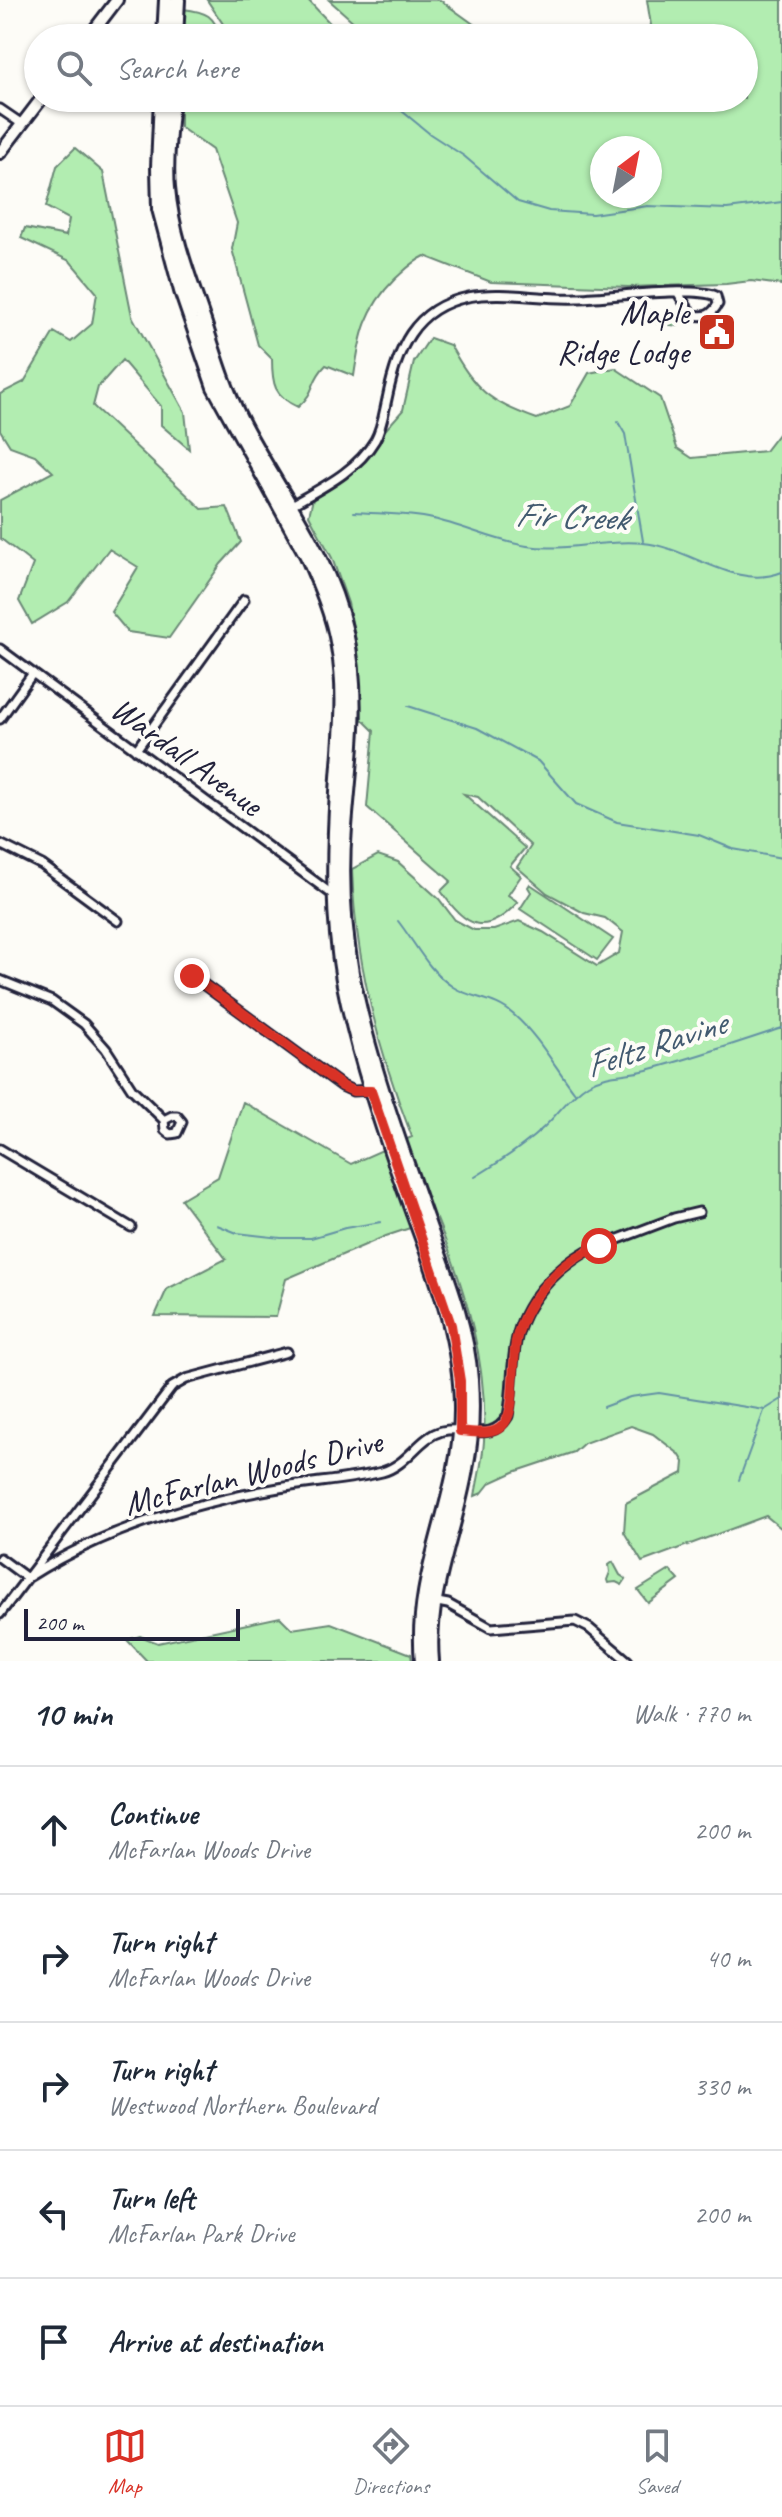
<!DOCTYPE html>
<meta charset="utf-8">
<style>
body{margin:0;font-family:Caveat,sans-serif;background:#f6f6f7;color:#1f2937}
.compass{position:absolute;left:590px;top:136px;width:72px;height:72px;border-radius:50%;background:#fff;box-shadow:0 2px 6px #0004;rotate:32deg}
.scale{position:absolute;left:24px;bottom:20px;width:216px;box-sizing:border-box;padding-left:8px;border:4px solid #22223b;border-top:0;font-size:22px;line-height:28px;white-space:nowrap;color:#22223b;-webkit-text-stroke:6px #fdfcf7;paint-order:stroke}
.stop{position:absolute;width:24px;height:24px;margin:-18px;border:6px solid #d93025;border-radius:50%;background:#fff}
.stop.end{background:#d93025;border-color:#fff;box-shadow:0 2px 8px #0008}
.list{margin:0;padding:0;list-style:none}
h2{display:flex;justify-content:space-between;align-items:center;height:104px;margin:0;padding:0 32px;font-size:34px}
h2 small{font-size:26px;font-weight:400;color:#747a83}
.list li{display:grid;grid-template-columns:52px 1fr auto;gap:24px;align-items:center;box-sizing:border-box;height:128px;padding:0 32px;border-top:2px solid #e0e1e3}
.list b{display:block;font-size:30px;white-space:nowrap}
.list p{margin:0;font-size:26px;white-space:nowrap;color:#747a83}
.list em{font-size:26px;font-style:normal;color:#747a83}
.icon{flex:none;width:44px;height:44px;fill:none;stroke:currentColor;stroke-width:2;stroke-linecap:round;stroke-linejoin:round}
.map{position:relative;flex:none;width:782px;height:1661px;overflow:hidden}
.search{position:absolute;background:#fff;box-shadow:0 2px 6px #0004;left:24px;right:24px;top:24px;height:88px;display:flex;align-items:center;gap:20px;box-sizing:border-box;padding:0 28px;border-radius:44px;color:#747a83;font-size:30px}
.sheet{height:744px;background:#fff}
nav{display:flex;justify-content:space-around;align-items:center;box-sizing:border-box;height:112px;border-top:2px solid #e0e1e3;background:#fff;font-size:22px;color:#747a83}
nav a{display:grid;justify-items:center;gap:4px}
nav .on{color:#d93025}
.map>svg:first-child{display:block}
.green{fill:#b2edb1;stroke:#6a8876;stroke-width:2;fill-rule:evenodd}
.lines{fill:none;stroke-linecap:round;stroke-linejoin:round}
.stream{stroke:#6392a4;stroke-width:2}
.street-casing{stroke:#22223b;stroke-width:13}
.secondary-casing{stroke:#22223b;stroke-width:16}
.primary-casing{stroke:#22223b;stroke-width:18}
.street{stroke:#fdfcf7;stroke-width:7}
.secondary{stroke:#fdfcf7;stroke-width:10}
.primary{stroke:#fdfcf7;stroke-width:12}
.route{stroke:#d93025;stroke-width:10}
.labels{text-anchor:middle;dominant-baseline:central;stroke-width:8;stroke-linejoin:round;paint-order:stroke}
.poi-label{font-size:34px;fill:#22223b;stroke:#fdfcf7;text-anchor:end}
.street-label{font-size:34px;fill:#22223b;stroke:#fdfcf7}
.water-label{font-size:36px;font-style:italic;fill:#425a70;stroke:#fdfcf7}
</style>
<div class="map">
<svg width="782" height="1661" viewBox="0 0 782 1661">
<rect width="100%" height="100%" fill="#fdfcf7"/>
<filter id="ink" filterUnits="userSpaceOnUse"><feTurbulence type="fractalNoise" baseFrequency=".0125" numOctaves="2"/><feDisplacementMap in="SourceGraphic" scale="16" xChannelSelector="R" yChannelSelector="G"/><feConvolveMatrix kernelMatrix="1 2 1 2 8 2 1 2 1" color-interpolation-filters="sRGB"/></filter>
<g filter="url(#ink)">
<path class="green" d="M 207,0 L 308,0 L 344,38 L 227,38 L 223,24 Z
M 329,0 L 440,0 L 493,38 L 363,38 L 356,24 Z
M 647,0 L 782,0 L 782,285 L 751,281 L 726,284 L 628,287 L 491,282 L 425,256 C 412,262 405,270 395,279 C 365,309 360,335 354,376 L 326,365 C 309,382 317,391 298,407 C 274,396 272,384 272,359 L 258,345 L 232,249 L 237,223 L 212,150 L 180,127 L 180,98 L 577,98 L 595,111 L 604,98 L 744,98 L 744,38 L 647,38 L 652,32 ZM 602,148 L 650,148 L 650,196 L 602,196 Z
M 183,9 C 207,12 214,15 221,38 L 182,38 Z
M 75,148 L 103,172 L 132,316 L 185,412 L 189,449 L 161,425 L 161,406 L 122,360 L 98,387 L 93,406 L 202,509 L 227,507 L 241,542 L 221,564 L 169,638 L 128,632 L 111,612 L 138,567 L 109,549 L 68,602 L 32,624 L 19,601 L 33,564 L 0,538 L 0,500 L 53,472 L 35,455 L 10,446 L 0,430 L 0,394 L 24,382 L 54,332 L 71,342 L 92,324 L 97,293 L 70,261 L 21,238 L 25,228 L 66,236 L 69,219 L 46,207 L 57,166 Z
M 649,310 L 679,318 L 678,326 L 646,322 Z
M 430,338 L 450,345 C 476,391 488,401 537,419 L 570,406 L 589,373 L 615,368 L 660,398 L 677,448 L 692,458 L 765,451 L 782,429 L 782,1529 L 766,1516 L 642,1562 L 624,1532 L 626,1503 L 683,1473 L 684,1462 L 679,1454 L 653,1434 L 631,1426 L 584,1443 L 574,1452 L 514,1472 L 490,1483 L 482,1493 L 475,1496 C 478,1478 483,1459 484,1441 C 488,1362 466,1292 437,1219 L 386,1236 L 286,1279 L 276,1317 L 155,1316 L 167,1289 L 226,1259 L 181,1199 L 218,1177 L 243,1102 L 351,1164 L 412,1137 C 378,1050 355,962 352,869 L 378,855 L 398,862 L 439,899 L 455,920 L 474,930 L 494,930 L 519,921 L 543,932 L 597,966 L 619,953 L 623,932 L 605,918 L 584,913 L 547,893 L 517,867 L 531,846 L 478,797 L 464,794 L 525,848 L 510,866 L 521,876 L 508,895 L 518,902 C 485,938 465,927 441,891 L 451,881 L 367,807 L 374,731 L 362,719 L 358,651 L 348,603 L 332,558 L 309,515 L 313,499 L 329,483 L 351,469 L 403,410 L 414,362 Z
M 530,884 L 613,939 L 597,960 L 520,909 L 531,892 L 528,887 Z
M 613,1562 L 620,1575 L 626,1579 L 622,1585 L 616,1582 L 608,1583 L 607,1580 L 610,1572 L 609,1565 Z
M 670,1570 L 679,1580 L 648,1603 L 638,1590 Z
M 280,1617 L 292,1629 L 331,1623 L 411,1654 L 412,1661 L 147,1661 L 127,1640 L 140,1636 L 158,1643 Z"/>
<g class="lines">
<path class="stream" d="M 386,98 L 430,134 L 464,156 L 518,202 L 549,211 L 592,214 L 648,206 L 727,209 L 782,202
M 618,422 L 625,434 L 643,541
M 354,512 C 380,514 408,513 433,519 C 464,526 495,541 527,546 C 565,552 604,539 643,543 C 690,547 735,591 782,572
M 408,706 L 477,728 L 538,761 L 576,804 L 617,822 L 699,835 L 733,849 L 782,858
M 398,921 C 416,944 428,971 453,987 C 471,999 495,997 514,1015 C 539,1037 555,1067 575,1093
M 475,1177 C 500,1162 523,1147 544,1127 C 559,1113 570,1095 588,1084 C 609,1072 625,1076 647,1070 C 693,1058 737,1043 782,1028
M 217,1225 L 237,1233 L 281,1238 L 311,1238 L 345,1228 L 381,1222
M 603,1407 L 630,1397 L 659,1393 L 765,1410
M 766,1409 L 782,1399
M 739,1480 L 764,1411"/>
<g class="street-casing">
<path id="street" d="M 0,109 L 22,124
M 290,506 C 321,488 356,472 375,440 C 382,428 384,412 387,399 C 397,350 413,308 468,297 C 503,290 541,300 577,298 C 609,297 690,286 716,296 L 718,304 C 711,316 706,317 692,315 L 678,293
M 0,649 L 336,897
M 0,719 L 33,673
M 136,750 L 244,600
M 0,844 L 42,865 L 118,921
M 192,976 L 342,1086 L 353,1091 L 375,1090
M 0,980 L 52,1001 L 84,1024 L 106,1049 L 132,1089 L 164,1120 L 165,1130 L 170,1134 L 177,1133 L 182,1122 L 177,1116 L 172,1116 L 164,1120
M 0,1149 L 131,1227
M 0,1558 L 27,1578 C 102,1530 191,1503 279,1488 C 313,1482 348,1480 382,1472 C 408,1465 419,1437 442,1431 C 468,1424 490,1445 508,1416 C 513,1392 511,1366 516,1342 C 523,1303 554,1270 587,1251 L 674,1218 L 699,1212
M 432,1601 L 448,1604 L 491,1628 L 575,1621 L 589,1628 L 628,1661
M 0,1614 L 172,1387 L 186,1379 L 287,1352"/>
</g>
<g class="secondary-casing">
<path id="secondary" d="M 88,38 L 117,0
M 0,153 L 42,98"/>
</g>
<g class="primary-casing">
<path id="primary" d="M 164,38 L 166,0
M 176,38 L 178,0
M 161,98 L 158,167 L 159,209 L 181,291 L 214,387 L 307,556 C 320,585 333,615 338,647 C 347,695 340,744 337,792 C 333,855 332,918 343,980 C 358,1056 382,1128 408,1200 C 433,1269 462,1337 461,1411 C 461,1497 413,1574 422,1661
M 172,98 C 170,127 165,159 168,188 C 172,234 189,277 204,321 C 215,355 225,389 241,420 C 277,491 329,553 346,632 C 361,697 350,761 345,827 C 341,875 344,926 352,973 C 368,1057 397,1135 425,1215 C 444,1269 467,1322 471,1380 C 473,1410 472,1440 466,1469 C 455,1534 426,1594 432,1661"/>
</g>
<use href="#street" class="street"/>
<use href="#secondary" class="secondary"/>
<use href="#primary" class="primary"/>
</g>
</g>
<g class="lines" filter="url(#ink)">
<path class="route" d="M 192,976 L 342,1086 L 353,1091 L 371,1091 L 451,1325 L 460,1381 L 460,1431 C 473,1432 492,1436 502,1426 C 512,1416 512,1398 513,1384 C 514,1370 514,1355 516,1341 C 525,1299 560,1262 599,1246"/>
</g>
<defs>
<g id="civic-square" transform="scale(2)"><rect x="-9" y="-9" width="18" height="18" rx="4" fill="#c8321e" stroke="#fdfcf7"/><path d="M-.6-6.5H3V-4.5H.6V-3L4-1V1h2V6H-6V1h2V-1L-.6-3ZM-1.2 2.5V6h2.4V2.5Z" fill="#fff"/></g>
</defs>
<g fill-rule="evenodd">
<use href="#civic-square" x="717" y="332"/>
</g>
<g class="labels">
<g class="poi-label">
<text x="689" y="312">Maple<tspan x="689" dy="39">Ridge Lodge</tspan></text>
</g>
<g class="street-label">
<text transform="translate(187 756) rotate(36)">Wardall Avenue</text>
<text transform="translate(253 1472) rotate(-14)">McFarlan Woods Drive</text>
</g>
<g class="water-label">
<text transform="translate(571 516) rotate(2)">Fir Creek</text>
<text transform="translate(655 1044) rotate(-18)">Feltz Ravine</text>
</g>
</g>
</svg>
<svg class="compass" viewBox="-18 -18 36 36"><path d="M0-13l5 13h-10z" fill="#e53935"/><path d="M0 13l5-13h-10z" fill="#747a83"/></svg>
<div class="scale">200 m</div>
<div class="stop" style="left:599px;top:1246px"></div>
<div class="stop end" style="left:192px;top:976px"></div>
<div class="search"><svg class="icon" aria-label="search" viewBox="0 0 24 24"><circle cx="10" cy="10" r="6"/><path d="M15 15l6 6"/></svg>Search here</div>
</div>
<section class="sheet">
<h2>10 min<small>Walk · 770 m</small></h2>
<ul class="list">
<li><svg class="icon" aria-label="ahead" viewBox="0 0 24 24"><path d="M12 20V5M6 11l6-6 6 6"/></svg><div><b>Continue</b><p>McFarlan Woods Drive</p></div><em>200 m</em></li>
<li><svg class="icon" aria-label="right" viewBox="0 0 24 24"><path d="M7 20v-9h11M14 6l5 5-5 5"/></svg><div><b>Turn right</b><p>McFarlan Woods Drive</p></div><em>40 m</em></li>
<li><svg class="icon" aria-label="right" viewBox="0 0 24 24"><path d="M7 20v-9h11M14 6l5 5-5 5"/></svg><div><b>Turn right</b><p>Westwood Northern Boulevard</p></div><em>330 m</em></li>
<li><svg class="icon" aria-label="left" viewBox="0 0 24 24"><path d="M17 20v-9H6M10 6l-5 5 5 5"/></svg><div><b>Turn left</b><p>McFarlan Park Drive</p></div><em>200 m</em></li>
<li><svg class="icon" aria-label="arrive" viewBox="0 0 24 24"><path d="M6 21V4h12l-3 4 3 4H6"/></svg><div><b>Arrive at destination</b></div></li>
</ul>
</section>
<nav>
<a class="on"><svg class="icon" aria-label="map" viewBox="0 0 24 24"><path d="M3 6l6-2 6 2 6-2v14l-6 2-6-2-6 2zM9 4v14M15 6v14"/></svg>Map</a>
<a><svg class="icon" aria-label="directions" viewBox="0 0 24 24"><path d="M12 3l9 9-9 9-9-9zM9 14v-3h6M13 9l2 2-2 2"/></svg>Directions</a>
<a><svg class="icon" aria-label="saved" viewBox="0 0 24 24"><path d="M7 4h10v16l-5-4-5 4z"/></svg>Saved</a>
</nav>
